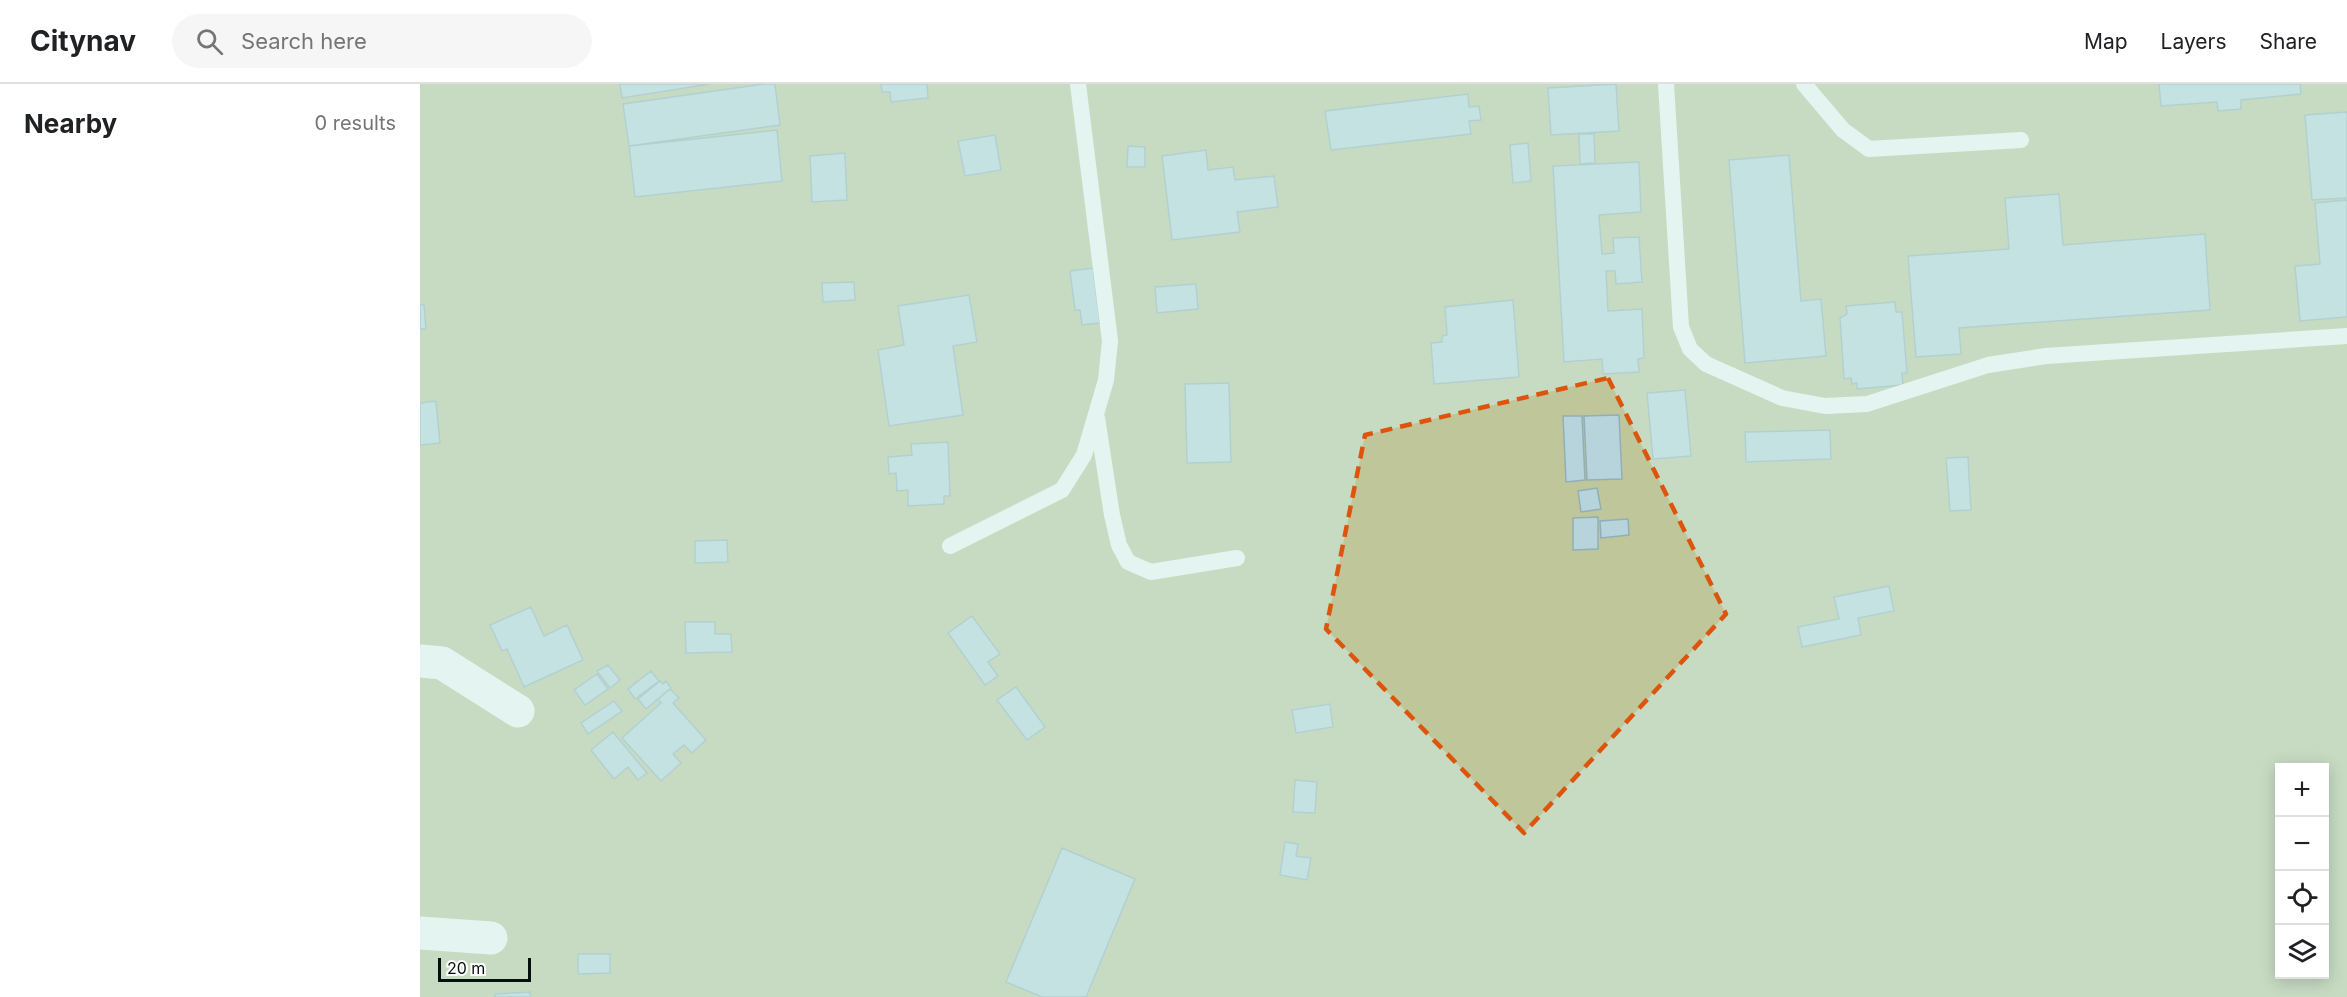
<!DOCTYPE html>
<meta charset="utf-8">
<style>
body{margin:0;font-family:Inter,sans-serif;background:#f6f6f6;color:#202124}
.controls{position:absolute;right:18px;bottom:18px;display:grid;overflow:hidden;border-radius:0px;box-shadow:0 3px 15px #0003}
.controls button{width:54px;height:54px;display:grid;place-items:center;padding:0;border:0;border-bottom:2px solid #e0e0e0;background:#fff;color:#202124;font:30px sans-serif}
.scale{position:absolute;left:18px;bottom:15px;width:93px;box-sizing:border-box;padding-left:6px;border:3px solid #050f0d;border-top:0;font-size:16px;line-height:21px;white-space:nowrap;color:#050f0d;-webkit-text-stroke:4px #fff;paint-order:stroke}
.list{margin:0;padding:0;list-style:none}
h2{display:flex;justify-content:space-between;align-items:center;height:78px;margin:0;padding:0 24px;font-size:26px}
h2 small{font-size:20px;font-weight:400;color:#757577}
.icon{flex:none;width:33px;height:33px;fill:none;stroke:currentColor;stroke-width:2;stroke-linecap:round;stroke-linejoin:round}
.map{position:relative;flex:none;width:1927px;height:913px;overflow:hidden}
header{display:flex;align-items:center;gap:36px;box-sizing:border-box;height:84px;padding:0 30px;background:#fff;border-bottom:2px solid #e0e0e0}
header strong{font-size:28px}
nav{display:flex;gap:33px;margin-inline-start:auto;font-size:21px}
.search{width:420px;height:54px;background:#f6f6f6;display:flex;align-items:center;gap:15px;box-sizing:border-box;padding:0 21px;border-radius:33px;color:#757577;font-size:22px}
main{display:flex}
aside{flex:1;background:#fff}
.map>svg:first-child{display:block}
.green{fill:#bfc69a;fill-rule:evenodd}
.building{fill:#b7d4dc;stroke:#92aeb6;stroke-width:1.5}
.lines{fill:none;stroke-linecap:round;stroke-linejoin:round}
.service{stroke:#fff;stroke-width:16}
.minor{stroke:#fff;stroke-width:33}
.marked{fill:none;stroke:#dd550c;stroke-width:4.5;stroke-dasharray:12 8;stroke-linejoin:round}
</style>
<header>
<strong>Citynav</strong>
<div class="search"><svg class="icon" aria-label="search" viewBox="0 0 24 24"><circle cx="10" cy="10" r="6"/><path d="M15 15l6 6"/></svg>Search here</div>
<nav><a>Map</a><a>Layers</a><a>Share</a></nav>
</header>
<main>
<aside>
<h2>Nearby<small>0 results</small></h2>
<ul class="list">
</ul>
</aside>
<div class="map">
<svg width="1927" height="913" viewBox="0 0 1927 913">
<rect width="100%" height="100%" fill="#cdece6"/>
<path class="green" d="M 0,0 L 1927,0 L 1927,913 L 0,913 ZM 1860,684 L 1904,684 L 1904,890 L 1860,890 Z"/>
<path class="building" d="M 200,0 L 290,0 L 202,14 Z
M 344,0 L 355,0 L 360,41 L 209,62 L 203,20 Z
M 461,0 L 507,0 L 508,14 L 471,18 L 470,8 L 462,8 Z
M 1196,0 L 1199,47 L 1131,51 L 1128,4 Z
M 1739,0 L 1880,0 L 1881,10 L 1821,16 L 1821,25 L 1798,27 L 1797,18 L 1741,22 Z
M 1048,10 L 1049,23 L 1059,22 L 1061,36 L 1049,37 L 1051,50 L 911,66 L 905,27 Z
M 1927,28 L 1927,114 L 1892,116 L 1885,31 Z
M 357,46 L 362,97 L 215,113 L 209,62 Z
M 1159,50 L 1174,50 L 1175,79 L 1160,80 Z
M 575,51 L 581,86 L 545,92 L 538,57 Z
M 1108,59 L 1111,97 L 1093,99 L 1090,61 Z
M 708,62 L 725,63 L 725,83 L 707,83 Z
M 786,66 L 788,86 L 813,83 L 815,96 L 854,92 L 858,123 L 817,128 L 820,148 L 752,156 L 742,72 Z
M 425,69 L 427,116 L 392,118 L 390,72 Z
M 1369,71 L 1381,217 L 1401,215 L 1406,272 L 1325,279 L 1309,76 Z
M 1219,78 L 1221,128 L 1179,131 L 1182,170 L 1194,169 L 1193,154 L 1219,153 L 1222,198 L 1196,200 L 1195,187 L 1186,187 L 1188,227 L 1222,225 L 1224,274 L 1218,275 L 1219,288 L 1183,290 L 1182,275 L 1144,278 L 1133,82 Z
M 1639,110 L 1643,161 L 1785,150 L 1790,226 L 1539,244 L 1541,270 L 1496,273 L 1488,172 L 1589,165 L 1585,114 Z
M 1927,116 L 1927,233 L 1880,237 L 1875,182 L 1900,180 L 1895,119 Z
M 673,184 L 680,239 L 662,241 L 660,226 L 655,226 L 650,187 Z
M 434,198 L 435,216 L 403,218 L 402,199 Z
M 776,200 L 778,225 L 737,229 L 735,203 Z
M 549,211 L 557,258 L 533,262 L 543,331 L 469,342 L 458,266 L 484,261 L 478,222 Z
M 1093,216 L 1099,293 L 1014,300 L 1011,259 L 1022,258 L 1022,252 L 1027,251 L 1025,223 Z
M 1475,218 L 1476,228 L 1482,228 L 1487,289 L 1482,289 L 1483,301 L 1437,305 L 1437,299 L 1432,300 L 1431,294 L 1424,295 L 1420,234 L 1427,230 L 1426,222 Z
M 0,221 L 4,221 L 6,245 L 0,245 Z
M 809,299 L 811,378 L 767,379 L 765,300 Z
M 1265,306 L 1271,372 L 1233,375 L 1227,309 Z
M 16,317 L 20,359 L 0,361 L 0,319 Z
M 1199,331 L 1202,395 L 1167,396 L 1164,332 Z
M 1143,332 L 1162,332 L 1165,396 L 1146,398 Z
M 1410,346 L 1411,375 L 1326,378 L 1325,348 Z
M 528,358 L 530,412 L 524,412 L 524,420 L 488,422 L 488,406 L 477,407 L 476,389 L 469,390 L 468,373 L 492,371 L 491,360 Z
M 1548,373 L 1551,426 L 1530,427 L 1526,374 Z
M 1177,404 L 1181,425 L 1161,428 L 1158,407 Z
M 1178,433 L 1178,465 L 1153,466 L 1153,434 Z
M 1208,435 L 1209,451 L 1181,454 L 1180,437 Z
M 307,456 L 308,478 L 275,479 L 275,457 Z
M 1469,502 L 1474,527 L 1438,534 L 1441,551 L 1382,563 L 1378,543 L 1419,535 L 1414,513 Z
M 111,523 L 124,552 L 147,541 L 163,576 L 104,603 L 87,565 L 82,567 L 70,541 Z
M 552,532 L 580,570 L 568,578 L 578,592 L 565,601 L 528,549 Z
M 265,538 L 295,538 L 295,550 L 311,550 L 312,568 L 266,569 Z
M 188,581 L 200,596 L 190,604 L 177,587 Z
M 231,587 L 239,597 L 215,615 L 208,605 Z
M 177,590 L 188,605 L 165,621 L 154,606 Z
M 240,597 L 243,600 L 246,597 L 251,604 L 226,625 L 218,615 Z
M 596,603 L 625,643 L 607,656 L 577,616 Z
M 250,605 L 259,614 L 253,619 L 286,656 L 272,669 L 264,661 L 253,670 L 261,679 L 241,697 L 202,654 L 241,619 L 238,615 Z
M 194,617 L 202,627 L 168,650 L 161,639 Z
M 910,620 L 913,643 L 876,649 L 872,626 Z
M 193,648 L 227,689 L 218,696 L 208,683 L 194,695 L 171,666 Z
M 875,696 L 897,698 L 895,729 L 873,728 Z
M 865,758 L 878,760 L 876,772 L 891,774 L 887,796 L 860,791 Z
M 642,764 L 715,795 L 666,913 L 622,913 L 586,898 Z
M 158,870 L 190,870 L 190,889 L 158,890 Z
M 110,908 L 110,913 L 75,913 L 75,910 Z"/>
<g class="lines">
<path class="service" d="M 1246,0 L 1261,243 L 1270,265 L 1286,280 L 1362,314 L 1405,322 L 1447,320 L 1568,281 L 1626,272 L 1927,252
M 1384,0 L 1423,46 L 1449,65 L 1601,56
M 677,334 L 692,431 L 699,461 L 708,478 L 731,488 L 817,474
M 530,462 L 642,406 L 664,371 L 686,296 L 690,257 L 658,0"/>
<path class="minor" d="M 0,577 L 22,579 L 98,627
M 0,849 L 71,854"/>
</g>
<path d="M0 0H1927V913H0ZM 1188,294 L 1306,530 L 1104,749 L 906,545 L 945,351 Z" fill="#cdece6" fill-opacity=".55" fill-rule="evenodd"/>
<path class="marked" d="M 1188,294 L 1306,530 L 1104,749 L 906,545 L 945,351 Z"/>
</svg>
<div class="controls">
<button>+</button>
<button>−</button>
<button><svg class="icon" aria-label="locate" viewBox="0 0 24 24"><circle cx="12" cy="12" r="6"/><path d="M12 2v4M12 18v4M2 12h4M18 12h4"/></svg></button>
<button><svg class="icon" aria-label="layers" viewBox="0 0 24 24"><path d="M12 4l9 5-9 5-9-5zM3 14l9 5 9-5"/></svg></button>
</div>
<div class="scale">20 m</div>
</div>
</main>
